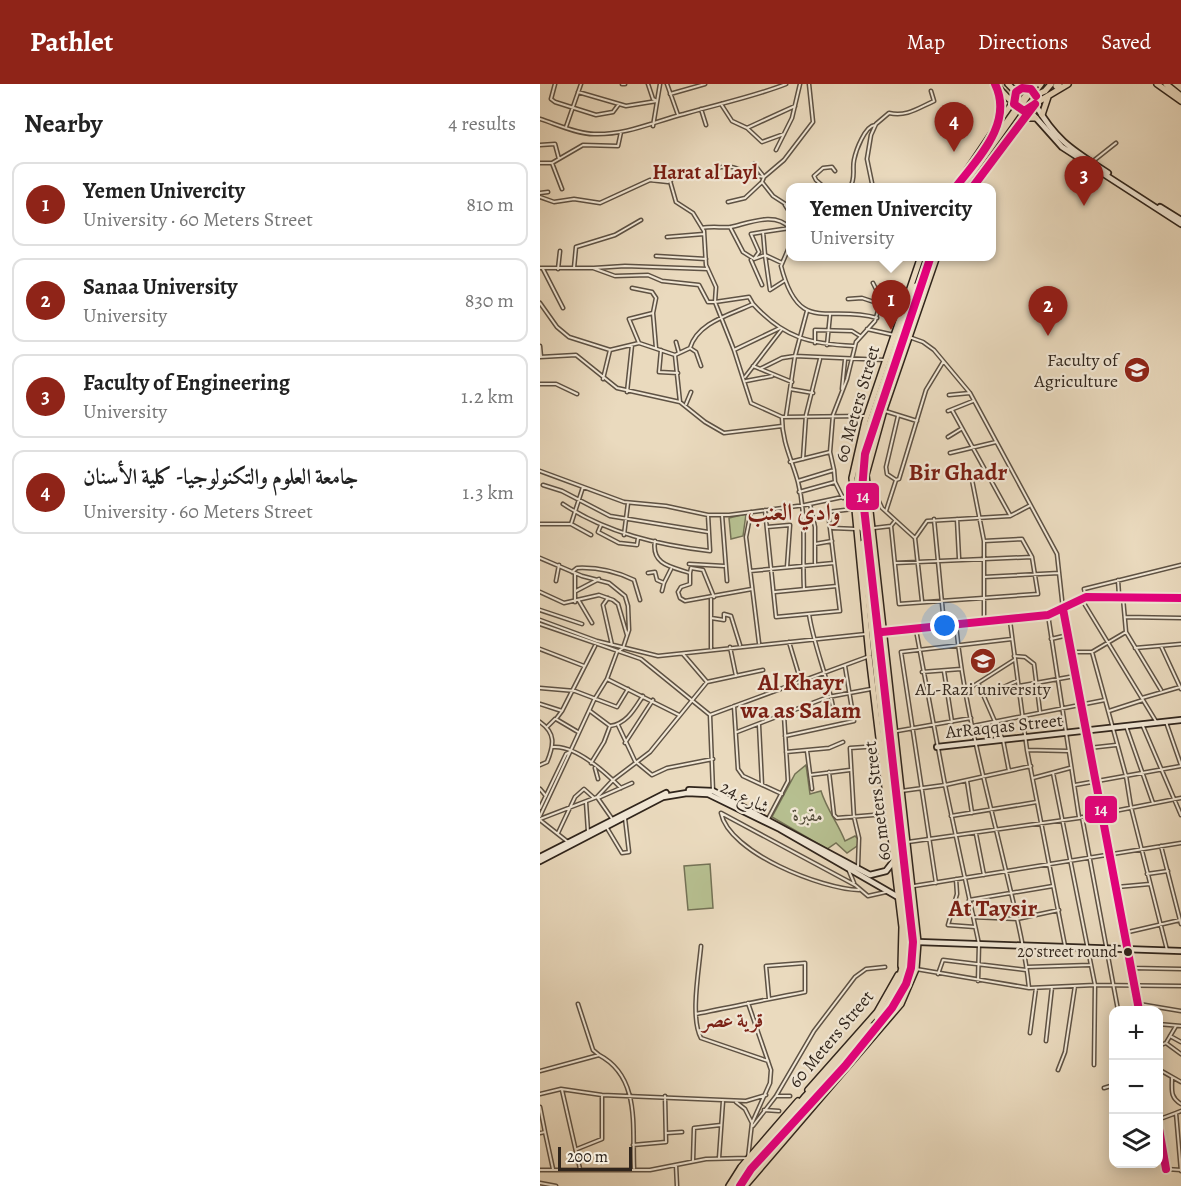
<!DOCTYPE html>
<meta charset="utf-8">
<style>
body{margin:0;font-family:Alegreya,Amiri,serif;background:#f6f6f6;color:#222}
.controls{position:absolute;right:18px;bottom:18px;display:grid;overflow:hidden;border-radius:12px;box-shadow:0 3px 15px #0003}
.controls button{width:54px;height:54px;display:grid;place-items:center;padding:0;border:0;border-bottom:2px solid #e0e0e0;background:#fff;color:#222;font:30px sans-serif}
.scale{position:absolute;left:18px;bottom:15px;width:74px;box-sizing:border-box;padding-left:6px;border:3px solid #30251c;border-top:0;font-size:16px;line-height:21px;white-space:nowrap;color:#30251c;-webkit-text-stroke:4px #f1e7d5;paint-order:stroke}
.you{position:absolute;left:405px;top:542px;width:21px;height:21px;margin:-15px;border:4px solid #fff;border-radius:50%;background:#1a73e8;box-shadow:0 0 0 9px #1a73e833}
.badge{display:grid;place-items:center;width:39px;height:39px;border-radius:50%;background:#8f2418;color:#fff;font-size:20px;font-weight:700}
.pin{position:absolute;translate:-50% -50px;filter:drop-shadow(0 2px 3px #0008)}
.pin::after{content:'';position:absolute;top:32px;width:21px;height:18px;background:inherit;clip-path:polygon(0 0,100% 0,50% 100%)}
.popup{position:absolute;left:246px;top:99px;width:210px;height:78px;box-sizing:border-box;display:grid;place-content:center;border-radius:12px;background:#fff;filter:drop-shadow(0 2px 4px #0005);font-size:20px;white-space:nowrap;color:#767676}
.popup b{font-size:22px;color:#222}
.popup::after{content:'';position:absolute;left:50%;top:100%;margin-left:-12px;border:12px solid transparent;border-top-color:#fff}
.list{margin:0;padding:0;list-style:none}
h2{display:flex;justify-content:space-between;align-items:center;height:78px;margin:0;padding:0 24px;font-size:26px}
h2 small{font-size:20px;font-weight:400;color:#767676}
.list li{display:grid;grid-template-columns:39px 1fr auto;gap:18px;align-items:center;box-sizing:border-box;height:84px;margin:0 12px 12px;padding:0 12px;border:2px solid #e0e0e0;border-radius:12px}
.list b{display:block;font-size:22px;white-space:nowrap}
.list p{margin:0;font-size:20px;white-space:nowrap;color:#767676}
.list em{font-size:20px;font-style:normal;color:#767676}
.icon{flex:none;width:33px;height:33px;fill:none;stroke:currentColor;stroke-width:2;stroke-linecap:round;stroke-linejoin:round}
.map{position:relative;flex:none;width:641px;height:1102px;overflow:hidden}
header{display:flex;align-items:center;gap:36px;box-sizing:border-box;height:84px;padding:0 30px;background:#8f2418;color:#fff}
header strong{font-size:28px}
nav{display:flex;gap:33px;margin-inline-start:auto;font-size:21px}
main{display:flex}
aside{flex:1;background:#fff}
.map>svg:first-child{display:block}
.green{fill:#b7c091;stroke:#747256;stroke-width:1.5}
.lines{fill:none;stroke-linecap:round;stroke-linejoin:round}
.primary-tunnel{stroke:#c5b69e;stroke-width:5;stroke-dasharray:5 2.5;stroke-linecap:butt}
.street-casing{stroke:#5e5244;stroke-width:5}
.secondary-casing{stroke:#30251c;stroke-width:8}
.primary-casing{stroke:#30251c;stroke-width:8}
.highway-casing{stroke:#30251c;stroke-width:10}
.street{stroke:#f1e7d5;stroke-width:2}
.secondary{stroke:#f1e7d5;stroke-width:4.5}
.primary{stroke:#eadabe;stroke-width:5}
.highway{stroke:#eadabe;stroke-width:7}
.highway-bridge-casing{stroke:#30251c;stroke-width:10;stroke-linecap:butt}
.highway-bridge{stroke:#eadabe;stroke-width:7}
.bus-1-casing{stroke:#f1e7d5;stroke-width:12}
.bus-1{stroke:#e5007d;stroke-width:8}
.bus-dot{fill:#30251c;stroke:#f1e7d5;stroke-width:2}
.labels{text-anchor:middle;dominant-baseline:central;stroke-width:4.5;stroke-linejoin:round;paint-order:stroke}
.bus-label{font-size:16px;fill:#30251c;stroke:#f1e7d5;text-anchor:end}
.poi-label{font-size:18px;fill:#30251c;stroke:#f1e7d5;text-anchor:end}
.street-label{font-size:18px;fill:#30251c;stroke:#f1e7d5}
.park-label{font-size:18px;font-style:italic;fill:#524c39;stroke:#f1e7d5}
.neighbourhood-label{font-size:20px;font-weight:bold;fill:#7a1f14;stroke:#f1e7d5}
.district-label{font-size:24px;font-weight:bold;fill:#7a1f14;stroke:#f1e7d5}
.line-badge{stroke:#f1e7d5;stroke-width:2}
.badge-label{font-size:16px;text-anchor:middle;font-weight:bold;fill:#fff}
</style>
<header>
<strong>Pathlet</strong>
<nav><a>Map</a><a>Directions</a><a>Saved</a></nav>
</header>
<main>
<aside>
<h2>Nearby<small>4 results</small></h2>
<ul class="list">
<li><span class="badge">1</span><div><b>Yemen Univercity</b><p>University · 60 Meters Street</p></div><em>810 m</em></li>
<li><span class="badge">2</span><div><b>Sanaa University</b><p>University</p></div><em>830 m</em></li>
<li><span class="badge">3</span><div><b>Faculty of Engineering</b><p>University</p></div><em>1.2 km</em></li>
<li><span class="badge">4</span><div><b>جامعة العلوم والتكنولوجيا- كلية الأسنان</b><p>University · 60 Meters Street</p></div><em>1.3 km</em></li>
</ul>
</aside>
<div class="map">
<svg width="641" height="1102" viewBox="0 0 641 1102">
<rect width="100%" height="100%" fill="#eadabe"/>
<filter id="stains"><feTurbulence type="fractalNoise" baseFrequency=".00333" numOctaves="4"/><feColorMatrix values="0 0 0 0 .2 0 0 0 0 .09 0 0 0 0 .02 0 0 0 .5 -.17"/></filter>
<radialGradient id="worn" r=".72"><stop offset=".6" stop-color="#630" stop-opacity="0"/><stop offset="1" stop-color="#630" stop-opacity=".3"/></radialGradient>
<path class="green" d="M 206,430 L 203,452 L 191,455 L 189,434 Z
M 266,681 L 270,710 L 281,707 C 287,726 298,739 305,757 L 315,752 L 319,756 L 317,762 L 307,769 L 296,759 L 287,765 L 232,733 L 255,690 Z
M 170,780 L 173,824 L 148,826 L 144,782 Z"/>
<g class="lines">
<path class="primary-tunnel" d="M 460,0 C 476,19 497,15 516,2"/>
<g class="street-casing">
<path id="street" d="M 15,0 L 11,15 L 15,18 L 56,31 L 73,28 L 79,20
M 82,0 L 85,0
M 108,0 L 113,15 L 117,17
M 127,0 L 138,31
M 38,8 L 86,22 L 117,17
M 130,10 L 165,0
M 181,20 L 192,37 L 207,44 L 222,58 L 244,50
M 161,25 L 166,41
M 0,35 C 16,40 37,50 54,50 C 87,51 113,38 144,30 C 178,20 213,13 246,0
M 113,42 L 120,0
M 26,43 L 41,0
M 207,44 L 255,22
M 0,61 L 15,60 L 19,75
M 236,66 L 252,34 L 260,0
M 552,78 L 576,59
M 0,79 L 12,79 L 43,61 L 78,62 L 81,48
M 12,79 L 22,105
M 176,85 C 193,77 205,91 224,93 L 214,80
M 130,97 L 136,118 L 153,129 L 164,147 L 166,181 L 176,203 L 175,218 L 194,266 L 211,319 L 242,333 L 324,332
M 285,104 L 276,96 L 274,92 L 283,84 L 292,83 L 295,87
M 310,104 C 316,93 312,86 314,76 C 316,66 325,42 335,41
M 333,104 L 327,75 L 331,51 L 336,40 L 349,29 C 367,33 378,24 394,17 L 391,7
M 0,109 L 8,108
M 0,113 L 14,118 L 34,115 L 60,119 L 110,96 L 128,98 L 144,87
M 188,118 L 205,114 L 221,99
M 245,121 L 250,129
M 250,123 L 233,112 L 222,98 L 224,93 L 244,76 L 273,38 L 269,0
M 190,143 L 203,168 L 214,175
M 162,144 C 172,142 182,144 191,143 C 209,139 235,127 250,144
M 223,148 L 211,150 L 219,168 L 214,175 L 225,171 L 230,206 L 244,197
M 127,153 L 164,150
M 250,161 L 241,182 C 259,252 288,220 337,234
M 116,172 L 166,175
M 211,176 L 222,201
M 242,179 L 225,171 L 223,148 L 250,144
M 0,184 L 53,184 L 75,192 L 108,191 L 122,197 L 159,201 L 168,218 L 175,218
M 34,184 L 36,163 L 75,151 L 101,136
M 54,184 L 85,182 L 168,185
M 3,185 L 23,224
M 18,185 L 20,167
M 333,199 L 338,209 L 364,220
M 92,204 L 112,208 L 116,214 L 113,229 L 89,235 L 99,259
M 175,218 L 209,213 L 213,220
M 0,219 L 17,243 L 29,253 L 70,266 L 99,259 L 135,271 L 150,264 C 158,238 190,231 213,220 C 244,254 270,260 314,262
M 113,229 L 116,264
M 327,245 L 354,251
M 369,253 L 383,258 L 394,266 L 430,309 L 517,470 L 523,525 L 599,926
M 136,258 L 139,269
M 275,259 L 275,246 L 312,247 L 320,252
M 287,261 L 290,231
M 0,262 L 1,273
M 150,264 L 156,268 L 161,282
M 121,266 L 119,288 L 138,289
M 194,266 L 240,244
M 135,271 L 140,318
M 0,273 L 36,271 L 77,304 L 140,318 L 165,338 L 184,349 L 242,342
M 213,282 L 252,298
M 220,285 L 242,274 L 255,272 L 345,276
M 205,293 L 242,245
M 63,295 L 70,266
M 206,297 L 232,292
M 0,300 L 16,300 L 37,310
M 250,305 L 273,309
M 302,305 L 305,276
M 87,308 L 92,261
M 409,311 L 430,309
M 146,320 L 151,308
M 412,326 L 470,431
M 345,327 L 377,337
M 408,327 L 433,317
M 246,332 L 255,272 L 267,227
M 242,334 C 242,358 252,376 258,398 C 267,433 262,469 264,505
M 408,353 L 421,345
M 410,369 L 456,358
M 263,375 L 266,331 L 280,275
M 250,378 L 290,368
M 294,386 L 295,398 L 303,414
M 0,387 L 84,418 L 126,422 L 168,431 L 189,431 L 265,421 L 312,411
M 356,396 L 347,390 L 346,383 L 358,332
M 258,397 L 294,386 L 290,368 L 293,331 L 307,295 L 316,258 L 335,237 L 340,220 L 322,214 L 308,215
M 3,401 L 22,407 L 70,432 L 168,448
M 43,403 L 31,440 L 51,451
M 259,408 L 295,398
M 330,409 L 335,409 L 342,424 L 375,454
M 23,420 C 67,449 118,461 170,467 L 168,431
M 270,420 L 275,443 L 275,479
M 225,426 L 236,533 L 300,527 L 288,428 L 313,425
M 346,427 L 356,396 L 359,395 L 386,306 L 403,278
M 211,428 L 206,453 L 219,559
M 182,431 L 187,497
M 394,435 L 404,540
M 417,435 L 419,474
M 0,440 L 31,440
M 61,441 L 58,448 L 79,459 L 97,461 L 98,454
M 351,442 L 359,520 L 498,510 L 492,473 L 482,455 L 444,457
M 227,443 L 250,441 L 247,483
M 292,444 L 316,445
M 334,444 L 351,442 L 355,437
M 84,451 L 88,419
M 115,457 C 111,481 132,483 150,489 L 150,500 L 141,503 L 138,508 L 140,514 L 145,517 L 212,505
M 275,460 L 292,457
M 0,474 L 42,492 L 69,499 L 85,512 L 88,522 L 89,546 L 83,564 L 77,568 L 67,595 L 54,616 L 30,668
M 355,479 L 492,473
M 149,480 L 184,482
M 210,487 L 294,479
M 32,488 L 37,484 C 58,483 75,487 94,496 L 100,516
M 35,489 L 35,518
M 108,489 L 115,488 L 117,496 L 124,499 L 131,485
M 150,489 L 151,484 L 163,486 L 174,513
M 444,493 L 519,489
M 578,496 L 579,511
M 16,497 L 19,481
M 36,507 L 59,495
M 122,507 L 124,499
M 0,508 L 24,519 L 59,511 L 73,516 L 78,520 L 87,551
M 235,508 L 297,502
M 546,513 L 544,505 L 641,481
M 68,514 L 63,521 L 72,561
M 583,514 L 586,548 L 621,606
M 171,515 L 171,564
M 542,516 L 617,639
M 39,517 L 52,539
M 382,517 L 375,454 L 387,437 L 470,432 L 489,422
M 0,526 L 42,540
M 269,530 C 274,564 289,595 294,629
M 508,531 L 539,733
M 585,533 L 641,534
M 171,534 L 184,536 L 184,530 L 191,532 L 200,561
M 0,536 L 57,557 L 118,572 L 326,550
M 470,537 L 487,666 L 525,862
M 444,538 L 444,457 L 432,396 L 449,393
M 0,540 L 101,575 L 170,631 L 173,707
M 416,541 C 424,624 447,706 466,787 C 475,826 485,864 489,904
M 376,546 L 405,701 L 439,860 L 438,897
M 511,555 L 528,551
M 249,558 L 261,598
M 621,562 L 641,605
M 190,563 L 196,592
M 595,564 L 641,560
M 0,565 L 44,582
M 531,568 L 552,568 L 586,548
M 552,568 L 586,692 L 591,723 L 627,866
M 143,570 L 167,598
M 474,572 L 485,573 L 494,580 L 500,628
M 404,587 L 412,638
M 382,588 L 421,585
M 67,595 L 139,631
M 438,599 L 463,656 L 469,687
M 479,602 L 535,592
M 0,604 L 35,607 L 77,623 L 88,605
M 427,606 L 474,576
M 444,612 L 477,597
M 602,614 L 640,603
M 0,620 L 22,627 L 55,562
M 194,622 L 198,685 L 203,692 L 242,710
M 22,627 L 16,635 L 38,648
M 50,627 L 70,642 C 87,640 95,624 103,612
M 569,627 L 603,616
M 170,631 L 327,573
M 0,638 C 16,649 14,661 7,678 L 0,681
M 626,638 L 641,681
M 602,640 L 641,731
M 78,641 L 95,677 L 112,691 L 127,684 L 173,675
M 219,641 L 222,701
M 433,642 L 565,616
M 586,642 L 613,719
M 7,643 L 15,635
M 357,647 L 431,634
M 197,648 L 288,613 L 331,605
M 245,652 L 314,637 L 305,582
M 85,659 L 113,616
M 13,663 C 36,661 65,688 81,704
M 549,664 L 576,661
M 487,666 L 528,667
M 267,667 L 272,705
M 246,668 L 289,664 L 303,658
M 51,679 L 64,658 L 70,642
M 55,684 L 58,695
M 289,688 L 294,731 L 297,734 L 346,730
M 513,689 L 555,901 L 554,981
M 270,691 L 310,686
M 493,694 L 530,684
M 427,697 L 432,729
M 535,701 L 641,682
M 0,705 L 6,712
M 361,707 L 405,701 L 491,682
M 57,713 L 73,696 L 110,668 L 167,598 L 223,586
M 58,714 L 92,699
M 46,718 L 48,748
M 0,724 L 26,670 L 30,668 L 0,732
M 411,732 L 497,718
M 542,733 L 578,926
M 0,735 L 57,713 L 73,736
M 228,735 L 248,697 L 244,631
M 0,736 L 28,758
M 67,744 L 82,769 L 89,768 L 85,734
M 18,749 L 35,713 L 44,705 L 54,714
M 436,750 L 444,791
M 368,758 L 539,734 L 641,714
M 621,762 L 641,840
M 318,782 L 319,754 L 314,733 L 310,664 L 340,662
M 309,787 L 314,799
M 607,790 L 628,787
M 416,795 L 417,810 L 408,841 L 435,843
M 396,799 L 361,568 L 472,555
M 374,802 L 641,759
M 577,803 L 610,800
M 319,806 C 282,805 189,769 181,729 L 315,801 L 328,812 L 346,808
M 429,816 L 513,802
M 433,833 L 477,835 L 519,826
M 584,849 L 640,836
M 161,862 C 159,886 150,934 161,954 L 228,977
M 487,883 L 550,881
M 593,884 L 641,885
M 376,885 L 489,904 L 555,901 L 641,902
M 398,890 L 403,876 L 486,886
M 38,920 L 53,966 L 59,971
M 599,920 L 641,927
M 156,930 C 192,923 228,915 265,908 L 265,879 L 226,882 L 229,915
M 618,940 L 641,942
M 490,949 L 496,904
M 630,952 L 641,958
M 506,957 L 512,903
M 626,959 L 636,942
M 618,962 L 626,959 L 641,970
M 618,985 L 641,998
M 518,986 L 525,968 L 535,902
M 0,987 L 59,971 C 101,993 92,1044 94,1084
M 632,994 C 632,1007 630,1013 641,1020
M 564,1004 L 574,1001
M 22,1006 L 40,1085
M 0,1010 L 21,1005 L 62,1011 L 206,1017 L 226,1011
M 236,1012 L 250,1012
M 196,1018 L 205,1025 L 212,1039
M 0,1023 L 5,1048
M 224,1026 L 239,1027
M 636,1029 L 620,1035 L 619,1036 L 618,1036 L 626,1085 L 641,1086
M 213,1042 L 236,1012 L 274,947 L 315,893 L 326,885 L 345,883
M 0,1049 L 5,1048 L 13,1085
M 127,1049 L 142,1048
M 93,1061 L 126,1058 L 125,1012
M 37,1065 L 62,1055 L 62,1011
M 179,1074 L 183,1017
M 153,1077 L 154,1044 L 181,1041
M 136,1081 L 137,1102
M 0,1086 L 110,1086 L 166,1075 L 208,1074 L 212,1039 L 230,999 L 231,986 L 208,919
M 641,1087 L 636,1029 L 641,1027
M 0,1099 L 16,1102"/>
</g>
<g class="secondary-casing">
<path id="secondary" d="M 495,20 C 517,58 533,66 568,89
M 489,26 L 522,63 L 641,140
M 620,123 L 641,136
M 342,548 L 508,531 L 546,513 L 641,514
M 397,663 L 641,636
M 149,706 L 173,707 L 330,791 L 346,787 L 353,778
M 0,773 L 126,709
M 0,777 L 123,713 L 147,709 L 168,710 L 240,745 L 358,813
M 378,858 L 641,867"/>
</g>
<g class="primary-casing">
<path id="primary" d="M 455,0 L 469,15 L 473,17
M 468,0 L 473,5 L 479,5
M 617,0 L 641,17
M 626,0 L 641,12
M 516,2 L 519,0
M 460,7 L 462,32
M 494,9 L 501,0
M 496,11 L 505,7 L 511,0
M 496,19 L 528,0
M 502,31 L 508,13
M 484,34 L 496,34
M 415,104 L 473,18 L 476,8 L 482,4 L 491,5 L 496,13 L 494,22 L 432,104
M 361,882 L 362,843 L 329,572 L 312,394 L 325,337 L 381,172
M 268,1006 L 337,928 L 358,891
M 189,1102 L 201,1083 L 258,1017
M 205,1102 L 361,920 L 376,885 L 378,858 L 326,391 L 344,326 L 397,172"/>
</g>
<g class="highway-casing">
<path id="highway" d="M 322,443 L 317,410 L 321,367 L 376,203
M 323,460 L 367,858 C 365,887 356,912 338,934
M 194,1102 L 207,1083 L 265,1014 L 331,943
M 200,1102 L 211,1085 L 305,982 L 352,924 L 366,900 L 371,884 L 373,858 L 322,406 L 325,370 L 391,172"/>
</g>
<use href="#street" class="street"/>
<use href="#secondary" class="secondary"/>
<use href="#primary" class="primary"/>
<use href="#highway" class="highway"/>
<g class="highway-bridge-casing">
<path id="highway-bridge" d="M 421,104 L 495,0"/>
</g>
<use href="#highway-bridge" class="highway-bridge"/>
<g class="bus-1-casing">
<path id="bus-1" d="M 495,20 L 484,27 L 474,20 L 476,8 L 482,4 L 491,5 L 496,12
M 415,104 C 438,74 474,39 455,0
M 432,104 L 495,20
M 523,525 L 599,926
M 342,548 L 508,531 L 546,513 L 641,514
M 618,1039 L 626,1085
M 200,1102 L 211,1085 L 305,982 L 352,924 L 366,900 L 371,884 L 373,858 L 322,406 L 325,370 L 391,172"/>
</g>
<use href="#bus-1" class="bus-1"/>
</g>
<defs>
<g id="university-disc" transform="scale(1.35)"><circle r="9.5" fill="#8f2418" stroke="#f1e7d5"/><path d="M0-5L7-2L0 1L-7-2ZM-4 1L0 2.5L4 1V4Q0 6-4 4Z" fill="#fff"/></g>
</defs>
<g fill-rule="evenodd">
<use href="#university-disc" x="597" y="286"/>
<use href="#university-disc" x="443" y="577"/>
</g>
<circle class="bus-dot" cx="588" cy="868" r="5"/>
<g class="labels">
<g class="bus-label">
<text x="577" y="868">20 street round</text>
</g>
<g class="poi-label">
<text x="578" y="276">Faculty of<tspan x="578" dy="21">Agriculture</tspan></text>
<text x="443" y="605" text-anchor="middle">AL-Razi university</text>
</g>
<g class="street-label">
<text transform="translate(317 320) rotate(-74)">60 Meters Street</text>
<text transform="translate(464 642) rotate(-6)">ArRaqqas Street</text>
<text transform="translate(205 713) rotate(26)">شارع 24</text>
<text transform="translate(337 717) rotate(-97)">60 meters Street</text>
<text transform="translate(291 955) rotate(-50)">60 Meters Street</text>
</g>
<g class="park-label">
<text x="268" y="731">مقبرة</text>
</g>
<g class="neighbourhood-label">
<text x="165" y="88">Harat al Layl</text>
<text x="193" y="936">قرية عصر</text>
</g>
<g class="district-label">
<text x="418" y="388">Bir Ghadr</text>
<text x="254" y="428">وادي العنب</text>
<text x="261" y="598">Al Khayr<tspan x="261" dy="28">wa as Salam</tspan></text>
<text x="453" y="824">At Taysir</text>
</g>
</g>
<g class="line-badge">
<rect x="305" y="398" width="35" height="29" rx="6" fill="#e5007d"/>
<rect x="544" y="711" width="34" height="29" rx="6" fill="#e5007d"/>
</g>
<g class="badge-label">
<text x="323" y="418">14</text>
<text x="561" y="731">14</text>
</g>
<rect width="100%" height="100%" filter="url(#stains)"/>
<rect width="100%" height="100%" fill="url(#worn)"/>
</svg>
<div class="controls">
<button>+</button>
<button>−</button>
<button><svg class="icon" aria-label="layers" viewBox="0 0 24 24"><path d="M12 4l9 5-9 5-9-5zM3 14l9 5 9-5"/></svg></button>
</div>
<div class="scale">200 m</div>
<div class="you"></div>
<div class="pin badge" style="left:351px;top:246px">1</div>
<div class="popup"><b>Yemen Univercity</b>University</div>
<div class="pin badge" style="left:508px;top:252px">2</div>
<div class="pin badge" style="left:544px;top:122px">3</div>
<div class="pin badge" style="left:414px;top:68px">4</div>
</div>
</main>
